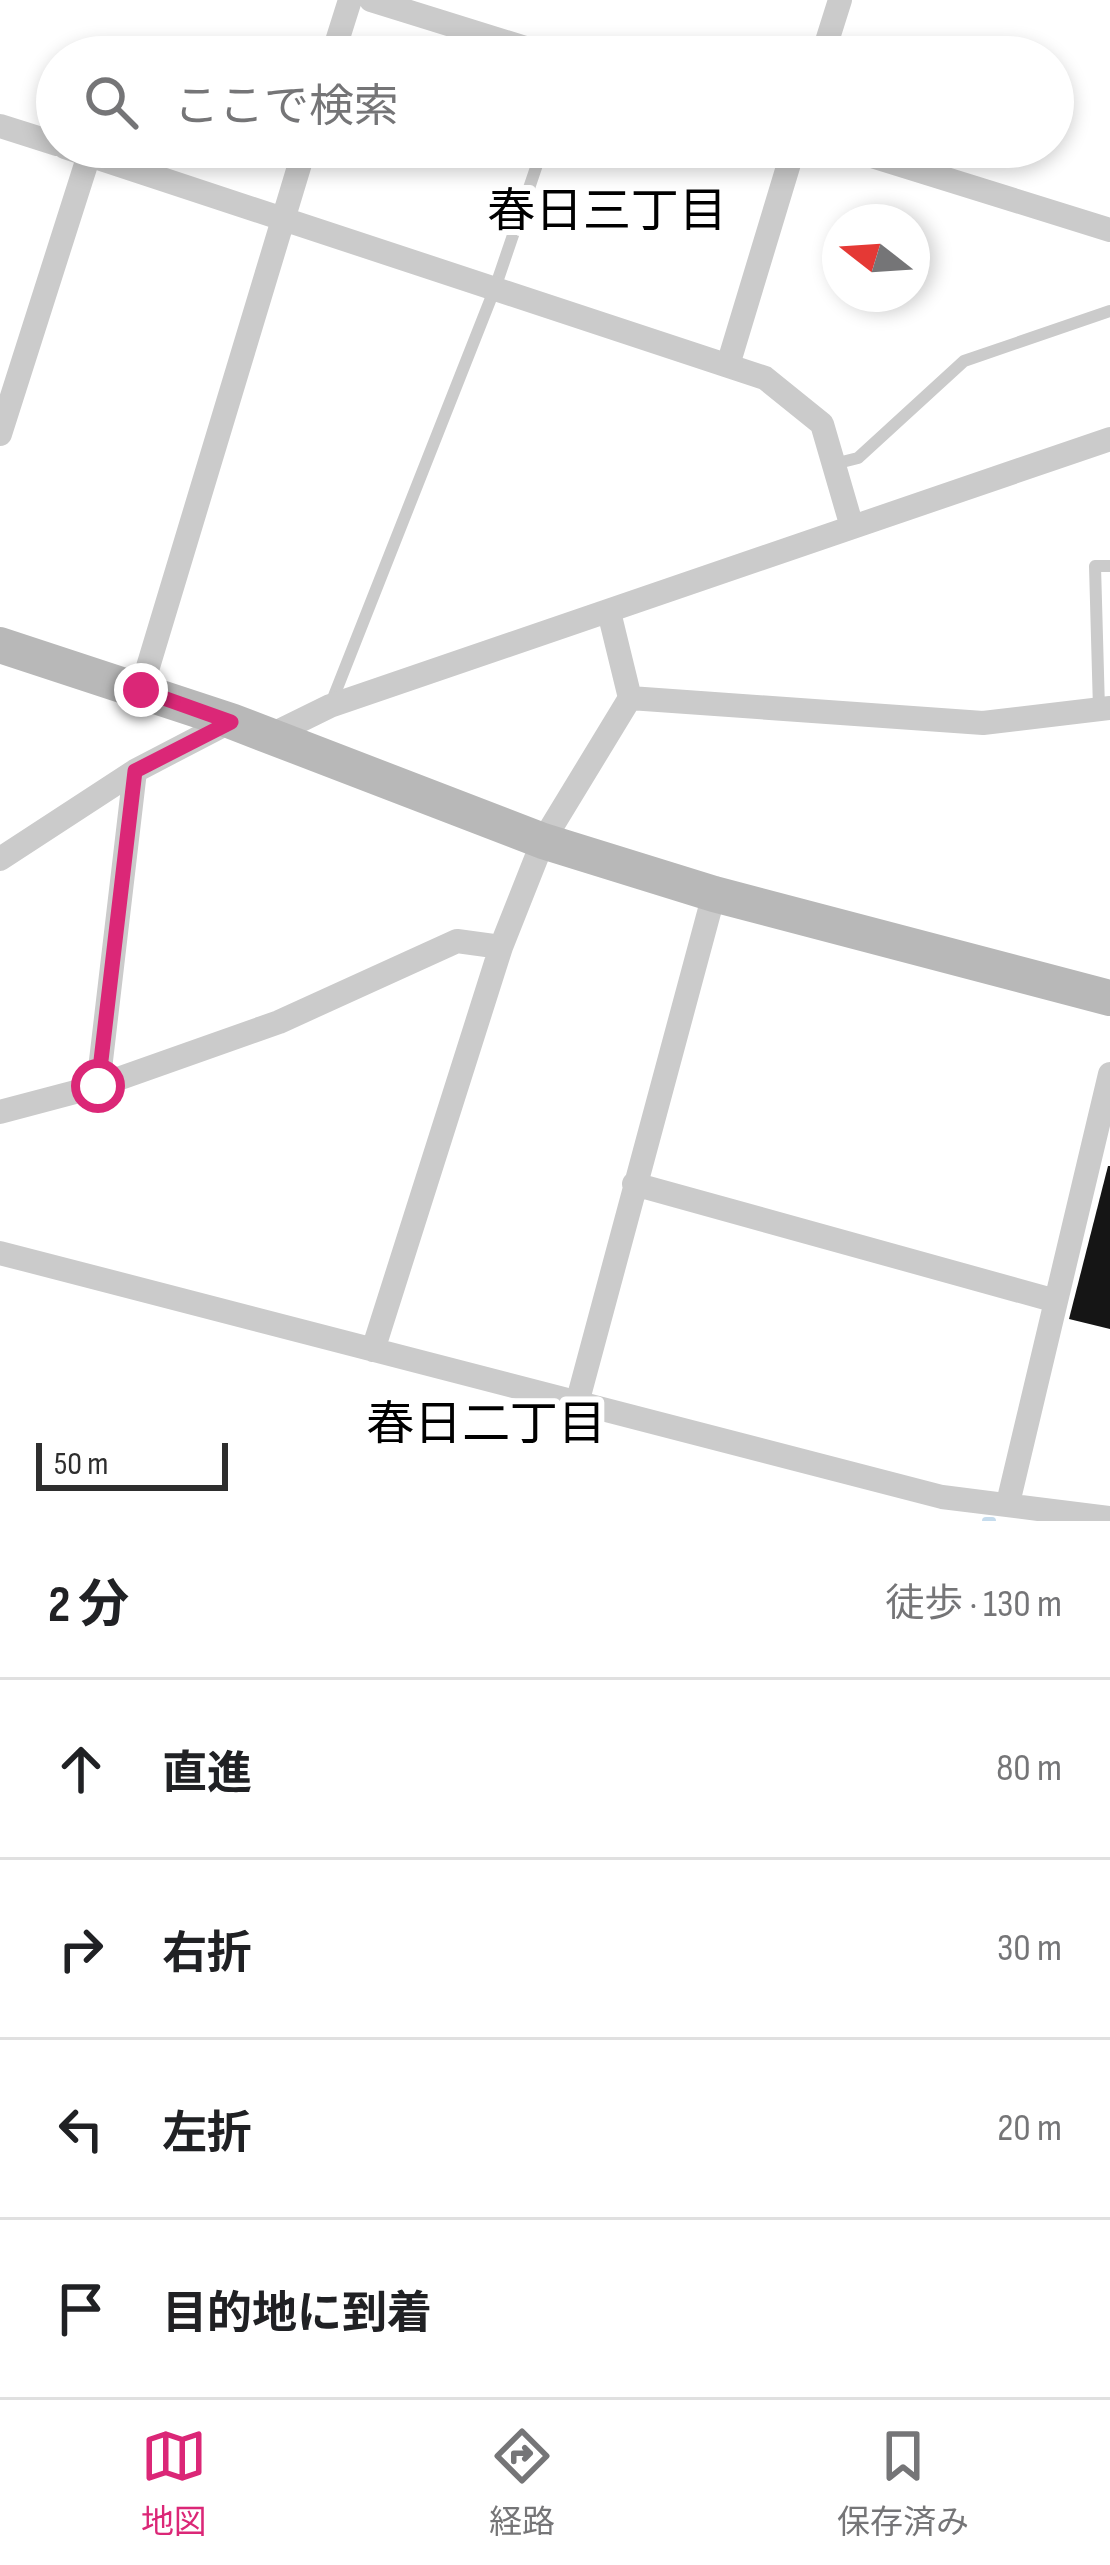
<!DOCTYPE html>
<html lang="ja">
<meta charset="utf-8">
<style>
body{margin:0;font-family:"Sofia Sans Condensed","Noto Sans JP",sans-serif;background:#f6f6f6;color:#202124}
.compass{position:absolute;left:822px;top:204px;width:108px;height:108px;border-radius:50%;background:#fff;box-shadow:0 6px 18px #0003;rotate:287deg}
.scale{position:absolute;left:36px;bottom:30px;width:192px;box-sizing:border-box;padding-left:12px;border:6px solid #2e2e2e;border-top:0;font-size:33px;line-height:42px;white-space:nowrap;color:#2e2e2e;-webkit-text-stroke:9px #fff;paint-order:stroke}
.stop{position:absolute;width:36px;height:36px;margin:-27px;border:9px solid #db2777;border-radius:50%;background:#fff}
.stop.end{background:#db2777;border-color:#fff;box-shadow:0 3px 12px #0008}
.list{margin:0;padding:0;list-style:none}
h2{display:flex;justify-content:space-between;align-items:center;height:156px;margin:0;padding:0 48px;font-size:51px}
h2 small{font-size:39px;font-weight:400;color:#757577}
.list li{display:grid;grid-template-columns:78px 1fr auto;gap:36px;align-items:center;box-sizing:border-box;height:180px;padding:0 48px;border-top:3px solid #e0e0e0}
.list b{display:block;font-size:45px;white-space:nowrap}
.list em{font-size:39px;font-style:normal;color:#757577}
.icon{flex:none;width:66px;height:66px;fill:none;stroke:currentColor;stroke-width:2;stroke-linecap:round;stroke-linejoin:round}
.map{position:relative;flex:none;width:1110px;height:1521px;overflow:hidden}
.search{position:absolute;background:#fff;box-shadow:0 6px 18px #0003;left:36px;right:36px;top:36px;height:132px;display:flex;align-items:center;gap:30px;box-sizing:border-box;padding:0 42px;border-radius:66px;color:#757577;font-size:45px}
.sheet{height:876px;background:#fff}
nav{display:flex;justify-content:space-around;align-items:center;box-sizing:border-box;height:168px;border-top:3px solid #e0e0e0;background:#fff;font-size:33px;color:#757577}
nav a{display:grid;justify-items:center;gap:6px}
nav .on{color:#db2777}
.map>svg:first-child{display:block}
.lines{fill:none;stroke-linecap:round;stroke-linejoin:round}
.stream{stroke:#c6dced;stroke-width:8}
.building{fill:#151515}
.lane{stroke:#cbcbcb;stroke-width:12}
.street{stroke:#cbcbcb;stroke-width:24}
.secondary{stroke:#b8b8b8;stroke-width:36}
.route{stroke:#db2777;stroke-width:15}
.labels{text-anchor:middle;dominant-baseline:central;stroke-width:12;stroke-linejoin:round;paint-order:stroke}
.neighbourhood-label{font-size:48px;fill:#000;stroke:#fff}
</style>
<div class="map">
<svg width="1110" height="1521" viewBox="0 0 1110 1521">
<rect width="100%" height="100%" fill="#fff"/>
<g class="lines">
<path class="stream" d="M 986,1521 L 992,1521"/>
</g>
<path class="building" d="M 1108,1166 L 1110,1166 L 1110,1329 L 1069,1319 Z"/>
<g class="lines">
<path class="lane" d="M 834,464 L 858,458 L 964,361 L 1110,311
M 330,706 L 495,288 L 543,147
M 1099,709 L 1095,566 L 1110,566"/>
<path class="street" d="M 371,0 L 554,57
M 332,57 L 350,0
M 822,57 L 840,0
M 0,126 L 57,144
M 65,147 L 765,378 L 822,424 L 852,527
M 843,147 L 1110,230
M 728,365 L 794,147
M 0,434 L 89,155
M 141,690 L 305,147
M 630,698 L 983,723 L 1110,708
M 269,736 L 330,706 L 1110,439
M 0,859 L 135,771 L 231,721
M 98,1086 L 135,771
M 0,1112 L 98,1086 L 279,1022 L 457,941 L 501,947
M 634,1184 L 1056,1301
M 0,1253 L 942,1497 L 1110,1518
M 373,1350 L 501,947 L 543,841 L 630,698 L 609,612
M 576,1407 L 714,894
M 1008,1503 L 1110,1074"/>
<path class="secondary" d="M 0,645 L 231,721 L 543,841 L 714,894 L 1110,998"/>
</g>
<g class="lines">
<path class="route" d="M 98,1086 L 135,771 L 231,722 L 141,690"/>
</g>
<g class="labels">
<g class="neighbourhood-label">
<text x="607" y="212">春日三丁目</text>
<text x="486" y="1425">春日二丁目</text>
</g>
</g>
</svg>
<svg class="compass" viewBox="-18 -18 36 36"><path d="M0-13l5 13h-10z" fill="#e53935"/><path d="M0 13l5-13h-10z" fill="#757577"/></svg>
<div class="scale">50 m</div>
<div class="stop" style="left:98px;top:1086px"></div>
<div class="stop end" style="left:141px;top:690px"></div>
<div class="search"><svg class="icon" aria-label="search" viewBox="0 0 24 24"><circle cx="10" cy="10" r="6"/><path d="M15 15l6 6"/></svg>ここで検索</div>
</div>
<section class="sheet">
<h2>2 分<small>徒歩 · 130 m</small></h2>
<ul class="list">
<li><svg class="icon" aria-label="ahead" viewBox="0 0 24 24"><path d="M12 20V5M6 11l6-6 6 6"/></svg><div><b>直進</b></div><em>80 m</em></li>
<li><svg class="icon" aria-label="right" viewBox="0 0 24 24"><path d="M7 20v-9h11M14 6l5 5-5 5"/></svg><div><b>右折</b></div><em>30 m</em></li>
<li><svg class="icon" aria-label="left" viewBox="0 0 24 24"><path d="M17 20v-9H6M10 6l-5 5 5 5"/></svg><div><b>左折</b></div><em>20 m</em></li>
<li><svg class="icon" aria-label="arrive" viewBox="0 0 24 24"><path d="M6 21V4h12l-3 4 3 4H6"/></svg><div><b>目的地に到着</b></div></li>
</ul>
</section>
<nav>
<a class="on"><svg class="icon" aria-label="map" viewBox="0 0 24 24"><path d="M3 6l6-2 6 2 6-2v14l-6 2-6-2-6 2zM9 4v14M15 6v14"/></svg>地図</a>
<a><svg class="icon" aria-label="directions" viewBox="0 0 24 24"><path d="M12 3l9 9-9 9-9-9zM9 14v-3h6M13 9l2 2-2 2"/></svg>経路</a>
<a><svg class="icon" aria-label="saved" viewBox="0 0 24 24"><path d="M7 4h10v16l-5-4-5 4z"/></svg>保存済み</a>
</nav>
